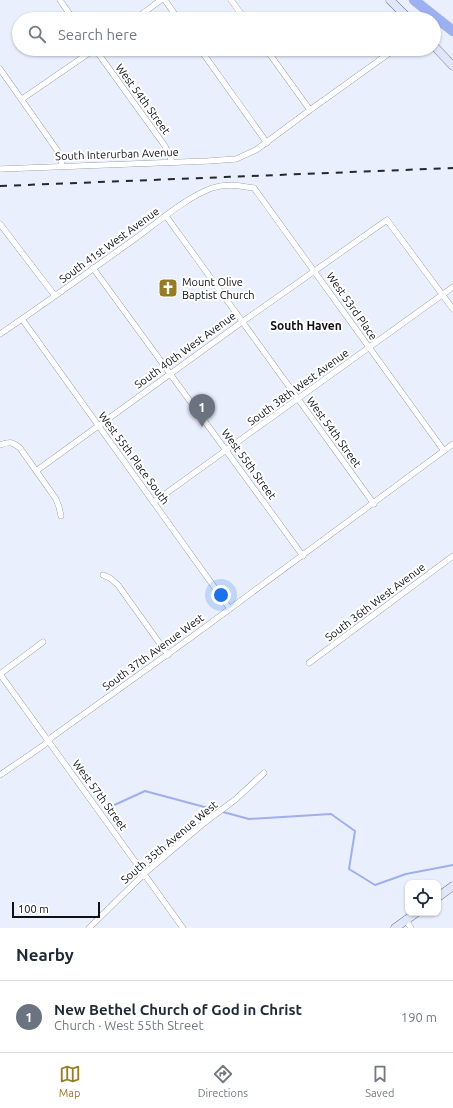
<!DOCTYPE html>
<meta charset="utf-8">
<style>
body{margin:0;font-family:Ubuntu,sans-serif;background:#f2f2f3;color:#1f2937}
.controls{position:absolute;right:12px;bottom:12px;display:grid;overflow:hidden;border-radius:8px;box-shadow:0 1px 3px #0004}
.controls button{width:36px;height:36px;display:grid;place-items:center;padding:0;border:0;border-bottom:1px solid #e0e1e3;background:#fff;color:#1f2937;font:20px sans-serif}
.scale{position:absolute;left:12px;bottom:10px;width:88px;box-sizing:border-box;padding-left:4px;border:2px solid #0f1016;border-top:0;font-size:11px;line-height:14px;white-space:nowrap;color:#0f1016;-webkit-text-stroke:3px #fff;paint-order:stroke}
.you{position:absolute;left:221px;top:595px;width:14px;height:14px;margin:-10px;border:3px solid #fff;border-radius:50%;background:#1a73e8;box-shadow:0 0 0 6px #1a73e833}
.badge{display:grid;place-items:center;width:26px;height:26px;border-radius:50%;background:#977c24;color:#fff;font-size:13px;font-weight:700}
.pin{position:absolute;translate:-50% -33px;filter:drop-shadow(0 1px 2px #0008)}
.pin::after{content:'';position:absolute;top:21px;width:14px;height:12px;background:inherit;clip-path:polygon(0 0,100% 0,50% 100%)}
.list{margin:0;padding:0;list-style:none}
h2{display:flex;justify-content:space-between;align-items:center;height:52px;margin:0;padding:0 16px;font-size:17px}
h2 small{font-size:13px;font-weight:400;color:#747a83}
.list li{display:grid;grid-template-columns:26px 1fr auto;gap:12px;align-items:center;box-sizing:border-box;height:72px;padding:0 16px;border-top:1px solid #e0e1e3}
.list b{display:block;font-size:15px;white-space:nowrap}
.list p{margin:0;font-size:13px;white-space:nowrap;color:#747a83}
.list em{font-size:13px;font-style:normal;color:#747a83}
.icon{flex:none;width:22px;height:22px;fill:none;stroke:currentColor;stroke-width:2;stroke-linecap:round;stroke-linejoin:round}
.map{position:relative;flex:none;width:453px;height:928px;overflow:hidden}
.search{position:absolute;background:#fff;box-shadow:0 1px 3px #0004;left:12px;right:12px;top:12px;height:44px;display:flex;align-items:center;gap:10px;box-sizing:border-box;padding:0 14px;border-radius:22px;color:#747a83;font-size:15px}
.sheet{height:124px;background:#fff}
nav{display:flex;justify-content:space-around;align-items:center;box-sizing:border-box;height:56px;border-top:1px solid #e0e1e3;background:#fff;font-size:11px;color:#747a83}
nav a{display:grid;justify-items:center;gap:2px}
nav .on{color:#977c24}
.map>svg:first-child{display:block}
.lines{fill:none;stroke-linecap:round;stroke-linejoin:round}
.stream{stroke:#9eafeb;stroke-width:2}
.street-casing{stroke:#757987;stroke-width:6}
.secondary-casing{stroke:#757987;stroke-width:9}
.highway-casing{stroke:#d4d4d5;stroke-width:11}
.street{stroke:#fff;stroke-width:5.5}
.secondary{stroke:#e1e7fb;stroke-width:8}
.highway{stroke:#9cb0f2;stroke-width:10}
.rail{stroke:#25272e;stroke-width:2;stroke-dasharray:7 7;stroke-linecap:butt}
.labels{text-anchor:middle;dominant-baseline:central;stroke-width:4;stroke-linejoin:round;paint-order:stroke}
.street-label{font-size:11px;fill:#0f1016;stroke:#fff}
.poi-label{font-size:11px;fill:#0f1016;stroke:#fff;text-anchor:start}
.neighbourhood-label{font-size:12px;font-weight:bold;fill:#0f1016;stroke:#fff}
</style>
<div class="map">
<svg width="453" height="928" viewBox="0 0 453 928">
<rect width="100%" height="100%" fill="#eaeffe"/>
<g class="lines">
<path class="stream" d="M 110,807 L 145,791 L 249,819 L 331,814 L 355,831 L 349,869 L 375,885 L 406,874 L 453,865"/>
<g class="street-casing">
<path id="street" d="M 60,0 L 73,19
M 165,0 L 178,19
M 231,0 L 245,19
M 135,19 L 161,0
M 95,49 L 165,146 L 172,162
M 200,49 L 267,143
M 266,49 L 310,110
M 0,69 L 57,150 L 61,158 L 62,166
M 22,99 L 95,49
M 0,169 L 208,161 L 236,159 L 256,150 L 310,110 L 395,49
M 166,216 L 374,504
M 0,224 L 55,296
M 93,268 L 303,556
M 22,319 L 230,609
M 0,334 C 46,303 91,270 136,238 C 158,222 187,197 212,188 C 227,183 240,186 254,188 L 444,451
M 0,445 C 10,441 12,442 20,448 L 56,499 L 59,507 L 61,516
M 36,471 L 242,322 L 387,220 L 453,309
M 154,502 L 453,287
M 103,575 L 110,578 L 118,585 L 168,655
M 309,663 L 453,556
M 0,674 L 183,928
M 0,674 L 43,642
M 0,775 L 44,745 L 52,737 L 193,636 L 453,444
M 406,920 L 411,928
M 89,928 L 144,874 L 204,823 L 236,799 L 264,773"/>
</g>
<g class="secondary-casing">
<path id="secondary" d="M 390,0 L 409,19
M 434,46 L 453,66
M 438,897 L 453,886
M 395,928 L 416,913"/>
</g>
<g class="highway-casing">
<path id="highway" d="M 414,0 L 453,31"/>
</g>
<use href="#street" class="street"/>
<use href="#secondary" class="secondary"/>
<use href="#highway" class="highway"/>
<path class="rail" d="M 0,186 L 453,168"/>
</g>
<defs>
<g id="church-square" transform="scale(1)"><rect x="-9" y="-9" width="18" height="18" rx="4" fill="#977c24" stroke="#fff"/><path d="M-1.2-6h2.4v3.5h3.3v2.4h-3.3V6h-2.4V-.1h-3.3v-2.4h3.3Z" fill="#fff"/></g>
</defs>
<g fill-rule="evenodd">
<use href="#church-square" x="168" y="288"/>
</g>
<g class="labels">
<g class="street-label">
<text transform="translate(143 99) rotate(54)">West 54th Street</text>
<text transform="translate(117 154) rotate(-2)">South Interurban Avenue</text>
<text transform="translate(109 245) rotate(-36)">South 41st West Avenue</text>
<text transform="translate(352 306) rotate(55)">West 53rd Place</text>
<text transform="translate(185 350) rotate(-36)">South 40th West Avenue</text>
<text transform="translate(298 387) rotate(-36)">South 38th West Avenue</text>
<text transform="translate(334 432) rotate(54)">West 54th Street</text>
<text transform="translate(134 458) rotate(54)">West 55th Place South</text>
<text transform="translate(249 464) rotate(54)">West 55th Street</text>
<text transform="translate(375 602) rotate(-37)">South 36th West Avenue</text>
<text transform="translate(153 652) rotate(-36)">South 37th Avenue West</text>
<text transform="translate(100 795) rotate(54)">West 57th Street</text>
<text transform="translate(169 842) rotate(-40)">South 35th Avenue West</text>
</g>
<g class="poi-label">
<text x="182" y="282">Mount Olive<tspan x="182" dy="13">Baptist Church</tspan></text>
</g>
<g class="neighbourhood-label">
<text x="306" y="325">South Haven</text>
</g>
</g>
</svg>
<div class="controls">
<button><svg class="icon" aria-label="locate" viewBox="0 0 24 24"><circle cx="12" cy="12" r="6"/><path d="M12 2v4M12 18v4M2 12h4M18 12h4"/></svg></button>
</div>
<div class="scale">100 m</div>
<div class="you"></div>
<div class="pin badge" style="left:202px;top:427px;background:#6b7280">1</div>
<div class="search"><svg class="icon" aria-label="search" viewBox="0 0 24 24"><circle cx="10" cy="10" r="6"/><path d="M15 15l6 6"/></svg>Search here</div>
</div>
<section class="sheet">
<h2>Nearby<small></small></h2>
<ul class="list">
<li><span class="badge" style="background:#6b7280">1</span><div><b>New Bethel Church of God in Christ</b><p>Church · West 55th Street</p></div><em>190 m</em></li>
</ul>
</section>
<nav>
<a class="on"><svg class="icon" aria-label="map" viewBox="0 0 24 24"><path d="M3 6l6-2 6 2 6-2v14l-6 2-6-2-6 2zM9 4v14M15 6v14"/></svg>Map</a>
<a><svg class="icon" aria-label="directions" viewBox="0 0 24 24"><path d="M12 3l9 9-9 9-9-9zM9 14v-3h6M13 9l2 2-2 2"/></svg>Directions</a>
<a><svg class="icon" aria-label="saved" viewBox="0 0 24 24"><path d="M7 4h10v16l-5-4-5 4z"/></svg>Saved</a>
</nav>
